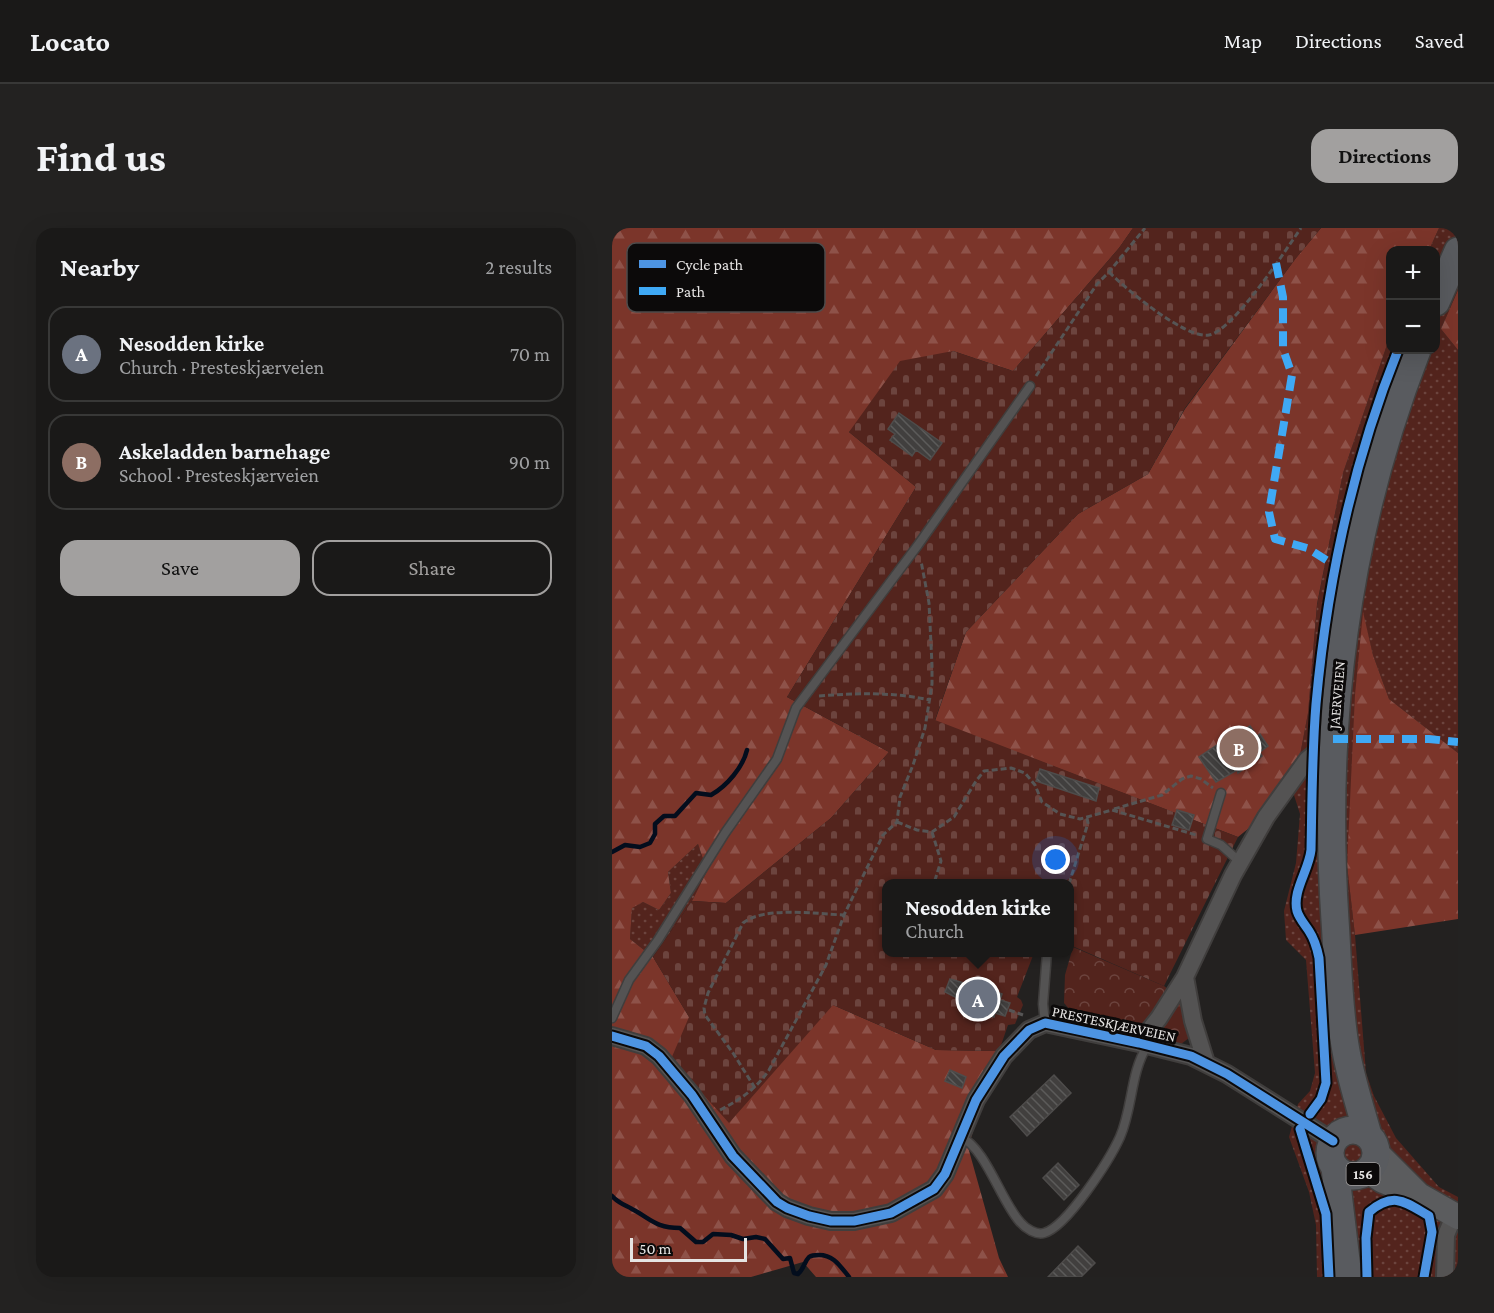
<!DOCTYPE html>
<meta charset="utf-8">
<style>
body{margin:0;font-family:"Crimson Pro",serif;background:#232221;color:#f1f3f6}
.controls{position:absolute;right:18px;top:18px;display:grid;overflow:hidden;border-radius:12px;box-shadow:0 6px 24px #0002}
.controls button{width:54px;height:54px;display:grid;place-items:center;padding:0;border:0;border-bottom:2px solid #383837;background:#1a1918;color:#f1f3f6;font:30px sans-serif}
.scale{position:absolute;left:18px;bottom:15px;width:117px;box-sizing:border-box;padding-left:6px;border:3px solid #e6e4e3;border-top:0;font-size:16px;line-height:21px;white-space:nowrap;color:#e6e4e3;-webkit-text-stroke:4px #0c0a0a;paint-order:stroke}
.you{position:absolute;left:444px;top:632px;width:21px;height:21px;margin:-15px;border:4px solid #fff;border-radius:50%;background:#1a73e8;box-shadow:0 0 0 9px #1a73e833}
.badge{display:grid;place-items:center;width:39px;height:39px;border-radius:50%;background:#a2a09f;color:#fff;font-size:20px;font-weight:700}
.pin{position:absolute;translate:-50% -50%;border:3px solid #fff;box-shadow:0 2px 6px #0006}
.popup{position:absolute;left:270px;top:651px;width:192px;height:78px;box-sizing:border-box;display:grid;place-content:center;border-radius:12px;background:#1a1918;filter:drop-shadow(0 2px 4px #0005);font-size:20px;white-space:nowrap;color:#9fa0a2}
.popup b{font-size:22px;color:#f1f3f6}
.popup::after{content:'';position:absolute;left:50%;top:100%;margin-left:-12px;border:12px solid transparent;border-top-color:#1a1918}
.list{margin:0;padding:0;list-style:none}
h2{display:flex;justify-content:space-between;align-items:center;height:78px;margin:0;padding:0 24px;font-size:26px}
h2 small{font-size:20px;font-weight:400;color:#9fa0a2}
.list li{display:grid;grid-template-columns:39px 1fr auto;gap:18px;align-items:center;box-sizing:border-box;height:96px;margin:0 12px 12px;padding:0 12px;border:2px solid #383837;border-radius:18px}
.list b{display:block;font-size:22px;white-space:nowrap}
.list p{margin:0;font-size:20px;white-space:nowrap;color:#9fa0a2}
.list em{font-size:20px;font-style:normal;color:#9fa0a2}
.actions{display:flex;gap:12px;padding:18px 24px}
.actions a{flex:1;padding:14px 0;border:2px solid #a2a09f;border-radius:18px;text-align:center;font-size:21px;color:#a2a09f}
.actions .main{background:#a2a09f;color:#111}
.map{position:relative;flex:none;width:846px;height:1049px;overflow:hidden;border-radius:18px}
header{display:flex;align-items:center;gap:36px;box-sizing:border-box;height:84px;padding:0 30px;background:#1a1918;border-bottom:2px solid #383837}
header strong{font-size:28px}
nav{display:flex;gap:33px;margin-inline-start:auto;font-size:21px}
.intro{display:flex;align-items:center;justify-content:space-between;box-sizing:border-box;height:144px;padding:0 36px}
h1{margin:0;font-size:42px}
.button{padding:15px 27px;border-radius:18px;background:#a2a09f;color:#111;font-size:21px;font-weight:700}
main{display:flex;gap:36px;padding:0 36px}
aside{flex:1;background:#1a1918;border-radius:18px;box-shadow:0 6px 24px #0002}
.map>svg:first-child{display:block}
.grass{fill:url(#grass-dots)}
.forest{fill:url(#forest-firs)}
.cemetery{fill:url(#cemetery-stones)}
.park{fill:url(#park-crowns)}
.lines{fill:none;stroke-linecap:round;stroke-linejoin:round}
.stream{stroke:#030d1d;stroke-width:4.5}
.building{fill:url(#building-back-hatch);stroke:#4e4c4b;stroke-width:1.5}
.service-casing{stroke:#403e3d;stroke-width:11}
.minor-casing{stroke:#403e3d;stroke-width:20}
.secondary-casing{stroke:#403e3d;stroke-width:27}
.primary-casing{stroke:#403e3d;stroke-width:30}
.path{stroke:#565555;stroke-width:3;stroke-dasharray:6 3;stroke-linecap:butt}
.service{stroke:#545353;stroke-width:8}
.minor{stroke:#545353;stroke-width:16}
.secondary{stroke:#5b5c5e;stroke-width:24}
.primary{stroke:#595b5f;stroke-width:27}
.quiet{stroke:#3fa9f5;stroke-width:8;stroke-dasharray:15 8;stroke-linecap:butt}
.cycleway-casing{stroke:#0c0a0a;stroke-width:13}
.cycleway{stroke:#4d94e3;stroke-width:9}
.labels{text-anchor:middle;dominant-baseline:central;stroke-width:6;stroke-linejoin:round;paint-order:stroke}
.shield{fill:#0c0a0a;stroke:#a5a3a2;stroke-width:1.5}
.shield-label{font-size:14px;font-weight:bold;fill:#e6e4e3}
.street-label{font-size:15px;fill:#e6e4e3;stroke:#0c0a0a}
.key{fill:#0c0a0a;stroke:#4d4b4b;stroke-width:1.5}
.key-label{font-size:16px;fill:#e6e4e3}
</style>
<header>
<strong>Locato</strong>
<nav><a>Map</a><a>Directions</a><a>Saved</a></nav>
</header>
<div class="intro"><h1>Find us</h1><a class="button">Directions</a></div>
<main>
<aside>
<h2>Nearby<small>2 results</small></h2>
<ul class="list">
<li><span class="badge" style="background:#6b7280">A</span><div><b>Nesodden kirke</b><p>Church · Presteskjærveien</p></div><em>70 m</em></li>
<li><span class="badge" style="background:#8d6e63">B</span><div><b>Askeladden barnehage</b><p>School · Presteskjærveien</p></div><em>90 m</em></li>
</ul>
<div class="actions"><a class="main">Save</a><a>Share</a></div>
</aside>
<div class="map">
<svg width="846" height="1049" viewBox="0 0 846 1049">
<defs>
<pattern id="grass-dots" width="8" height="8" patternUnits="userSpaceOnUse" patternTransform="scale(1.5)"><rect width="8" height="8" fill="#53241d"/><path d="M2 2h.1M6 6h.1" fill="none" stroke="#6c443e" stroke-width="1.8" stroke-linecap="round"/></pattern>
<pattern id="forest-firs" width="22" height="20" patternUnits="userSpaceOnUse" patternTransform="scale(1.5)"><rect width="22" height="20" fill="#7b352a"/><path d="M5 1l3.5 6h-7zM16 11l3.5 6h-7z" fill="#8e5249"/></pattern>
<pattern id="cemetery-stones" width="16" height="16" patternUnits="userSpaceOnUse" patternTransform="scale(1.5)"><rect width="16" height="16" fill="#53241d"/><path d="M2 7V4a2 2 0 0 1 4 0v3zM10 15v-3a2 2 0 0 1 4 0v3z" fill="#6c443e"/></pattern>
<pattern id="park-crowns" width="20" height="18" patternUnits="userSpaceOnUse" patternTransform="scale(1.5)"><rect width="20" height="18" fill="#53241d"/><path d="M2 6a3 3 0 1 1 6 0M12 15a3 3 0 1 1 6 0" fill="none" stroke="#6c443e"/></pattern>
<pattern id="building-back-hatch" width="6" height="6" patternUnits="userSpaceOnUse" patternTransform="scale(1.5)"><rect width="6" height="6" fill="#413f3e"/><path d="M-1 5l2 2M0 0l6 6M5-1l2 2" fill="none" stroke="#5c5b5a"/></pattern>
</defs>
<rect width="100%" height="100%" fill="#232120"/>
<path class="grass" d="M 827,0 L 846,0 L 846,62 L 829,101 L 846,122 L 846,525 L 777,471 L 761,427 L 751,387 L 735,637 L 743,707 L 754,845 L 762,868 L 784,910 L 827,959 L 846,969 L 846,1049 L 705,1049 L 704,997 L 697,964 L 677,909 L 686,876 L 698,863 L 703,845 L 694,732 L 674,712 L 672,683 L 684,635 L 688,586 L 681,564 L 696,485 L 705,377 L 731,245 L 778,108 L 778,122 L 824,122 L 824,22 L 817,22 Z
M 86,616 L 95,643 L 80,673 L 41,729 L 18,711 L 20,679 L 31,674 L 47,682 L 59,665 L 56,644 Z"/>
<path class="forest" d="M 0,0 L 521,0 L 507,20 L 401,143 L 341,123 L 237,204 L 304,259 L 175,469 L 277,524 L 219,590 L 114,675 L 80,673 L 95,643 L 86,616 L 56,644 L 59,665 L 47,682 L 31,674 L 20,680 L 18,711 L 41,729 L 77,789 L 221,777 L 324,822 L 387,823 L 356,919 L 387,1030 L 396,1049 L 204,1049 L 191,1034 L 139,1049 L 0,1049 Z
M 709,0 L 827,0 L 817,22 L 778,22 L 778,108 L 731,245 L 705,376 L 696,485 L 681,564 L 626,609 L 323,493 L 354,404 L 466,286 L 536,246 L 573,181 L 684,30 Z
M 846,62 L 846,122 L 829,101 Z
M 751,384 L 761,427 L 777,471 L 846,525 L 846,691 L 743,707 L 735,637 L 743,467 Z"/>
<path class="cemetery" d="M 521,0 L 709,0 L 684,30 L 573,180 L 536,246 L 466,286 L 354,404 L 323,492 L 626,609 L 552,758 L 458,717 L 458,656 L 274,656 L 274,724 L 422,725 L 405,769 L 409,772 L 411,777 L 403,796 L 396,797 L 387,823 L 324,822 L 221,777 L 117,895 L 59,831 L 77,789 L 41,729 L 80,673 L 114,675 L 219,590 L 277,524 L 175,469 L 304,259 L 237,204 L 288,133 L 341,123 L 401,143 L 507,20 Z"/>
<path class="park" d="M 461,719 L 552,758 L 569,771 L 577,810 L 569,816 L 500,806 L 471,797 L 452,775 L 453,747 Z"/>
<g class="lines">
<path class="stream" d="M 0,624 L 13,617 L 28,619 L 38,615 L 43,606 L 43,596 L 52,588 L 63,588 L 84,565 L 99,567 C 115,558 131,539 135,522
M 0,968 C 6,975 13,977 20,981 C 39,991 44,1000 68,1000 L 84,1014 L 91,1014 L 101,1006 L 119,1007 L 131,1011 L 144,1009 L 153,1011 L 171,1031 L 178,1030 L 182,1045 L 186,1046 C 192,1041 192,1034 197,1029 C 200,1027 203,1027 207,1027 C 222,1027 228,1038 237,1049"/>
</g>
<path class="building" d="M 287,185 L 330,215 L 318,232 L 304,222 L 300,228 L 278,212 L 283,206 L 276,201 Z
M 638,498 L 645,508 L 648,506 L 656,518 L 648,524 L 650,528 L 626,545 L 625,542 L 604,554 L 587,529 L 626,503 L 627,505 Z
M 428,541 L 487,560 L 484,573 L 424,553 Z
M 565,582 L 582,587 L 577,602 L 560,597 Z
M 338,751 L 359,757 L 360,755 L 390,766 L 388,772 L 398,775 L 393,788 L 383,785 L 382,789 L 352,778 L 353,774 L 333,764 Z
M 338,842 L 354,849 L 350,860 L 333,853 Z
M 442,847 L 459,865 L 415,908 L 398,889 Z
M 446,935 L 467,957 L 452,972 L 431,950 Z
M 466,1018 L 483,1035 L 469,1049 L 436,1049 Z"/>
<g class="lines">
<g class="service-casing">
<path id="service" d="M 609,565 L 595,611 L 609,617 L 628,634
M 0,790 L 17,752 L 46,712 L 113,605 L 165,531 L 184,480 L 306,317 L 418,158
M 433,795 L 431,776 L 435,725
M 349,909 C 374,921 389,973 408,994 C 414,1001 424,1007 432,1005 C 455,999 498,931 508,909 C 521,879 518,846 535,818"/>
</g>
<g class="minor-casing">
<path id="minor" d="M 573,749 L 581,793 L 594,835
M 0,808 L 34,818 L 47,828 L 80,867 L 121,928 L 165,974 L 175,980 L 197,988 L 219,993 L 242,993 L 279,985 L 322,961 L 333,946 L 364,872 L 392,828 L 417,802 L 433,795 L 527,815 L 579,828 L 615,846 L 721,913
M 527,815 L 547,790 L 573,749 L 621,647 L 654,589 L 695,532 L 701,527
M 833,1049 L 834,1007 L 842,988"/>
</g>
<g class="secondary-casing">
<path id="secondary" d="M 765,925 L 807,967 L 846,989
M 756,943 L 771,953 L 793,962"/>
</g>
<g class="primary-casing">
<path id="primary" d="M 824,74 L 846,23
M718 925a23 23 0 1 1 46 0a23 23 0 1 1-46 0Z
M 756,907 C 748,879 739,851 734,823 C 726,780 726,735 723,692 C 710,495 733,306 805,122
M 723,940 L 736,1049"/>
</g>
<path class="path" d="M 497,44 C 514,61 573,111 597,107 C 621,103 673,23 689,0
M 424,148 L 485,56 L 497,44 L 533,0
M 207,468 C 245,465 281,464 318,472
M 502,581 L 550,567 L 570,551 L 579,548 L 589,551 L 601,560
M 285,594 L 305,602 L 320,604 L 342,589 L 364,553 L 372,543 L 399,540 L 413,545 L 423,557 L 430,574 L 448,586 L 468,591 L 500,582 L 584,607
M 320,604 L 329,633 L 323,652 L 331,656
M 457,656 L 476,595 L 475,590
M 397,782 L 411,787
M 143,860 L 121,825 L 93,787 L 92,780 L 96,765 L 131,695 C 152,678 205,686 232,687
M 108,882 C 129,871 144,861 157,842 L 214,737 L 232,687 L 271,607 L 285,594 L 288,569 L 301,537 L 313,500 L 320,456 L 320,437 L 317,375 L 309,333"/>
<use href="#service" class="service"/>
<use href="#minor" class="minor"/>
<use href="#secondary" class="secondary"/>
<use href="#primary" class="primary"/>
<path class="quiet" d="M 664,35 L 671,69 L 671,121 L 680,147 L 657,284 L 663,311 L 695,320 L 724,338
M 721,511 L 817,511 L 846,514"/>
<g class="cycleway-casing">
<path id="cycleway" d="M 0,808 L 34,818 L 47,828 L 80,867 L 121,928 L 165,974 L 175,980 L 197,988 L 219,993 L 242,993 L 279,985 L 322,961 L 333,946 L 364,872 L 392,828 L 417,802 L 433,795 L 527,815 L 579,828 L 615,846 L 721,913
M 698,886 L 709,871 L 714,855 L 707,730 C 705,720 703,712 697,703 C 693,697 687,690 685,683 C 680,663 697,642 699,622 C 700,574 700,525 704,476 C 715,356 741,234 786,122
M 688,901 L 714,986 L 717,1049
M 755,1049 L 754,1010 L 757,984 C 782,963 793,974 817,988 L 820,1004 L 812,1049"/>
</g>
<use href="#cycleway" class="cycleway"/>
</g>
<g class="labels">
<rect class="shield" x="734.5" y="935" width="33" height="22" rx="4.5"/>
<g class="shield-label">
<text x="751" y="946">156</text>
</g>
<g class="street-label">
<text transform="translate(725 467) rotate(-85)">JAERVEIEN</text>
<text transform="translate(502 796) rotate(12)">PRESTESKJÆRVEIEN</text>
</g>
</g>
<rect x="15" y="15" width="198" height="69" rx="9" class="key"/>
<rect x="27" y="32" width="27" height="8" fill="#4d94e3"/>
<rect x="27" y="59" width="27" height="8" fill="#3fa9f5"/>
<g class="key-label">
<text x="64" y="42">Cycle path</text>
<text x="64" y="69">Path</text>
</g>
</svg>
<div class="controls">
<button>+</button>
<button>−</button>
</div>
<div class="scale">50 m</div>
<div class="you"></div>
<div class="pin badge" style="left:366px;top:771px;background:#6b7280">A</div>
<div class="popup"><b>Nesodden kirke</b>Church</div>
<div class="pin badge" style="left:627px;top:520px;background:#8d6e63">B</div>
</div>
</main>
